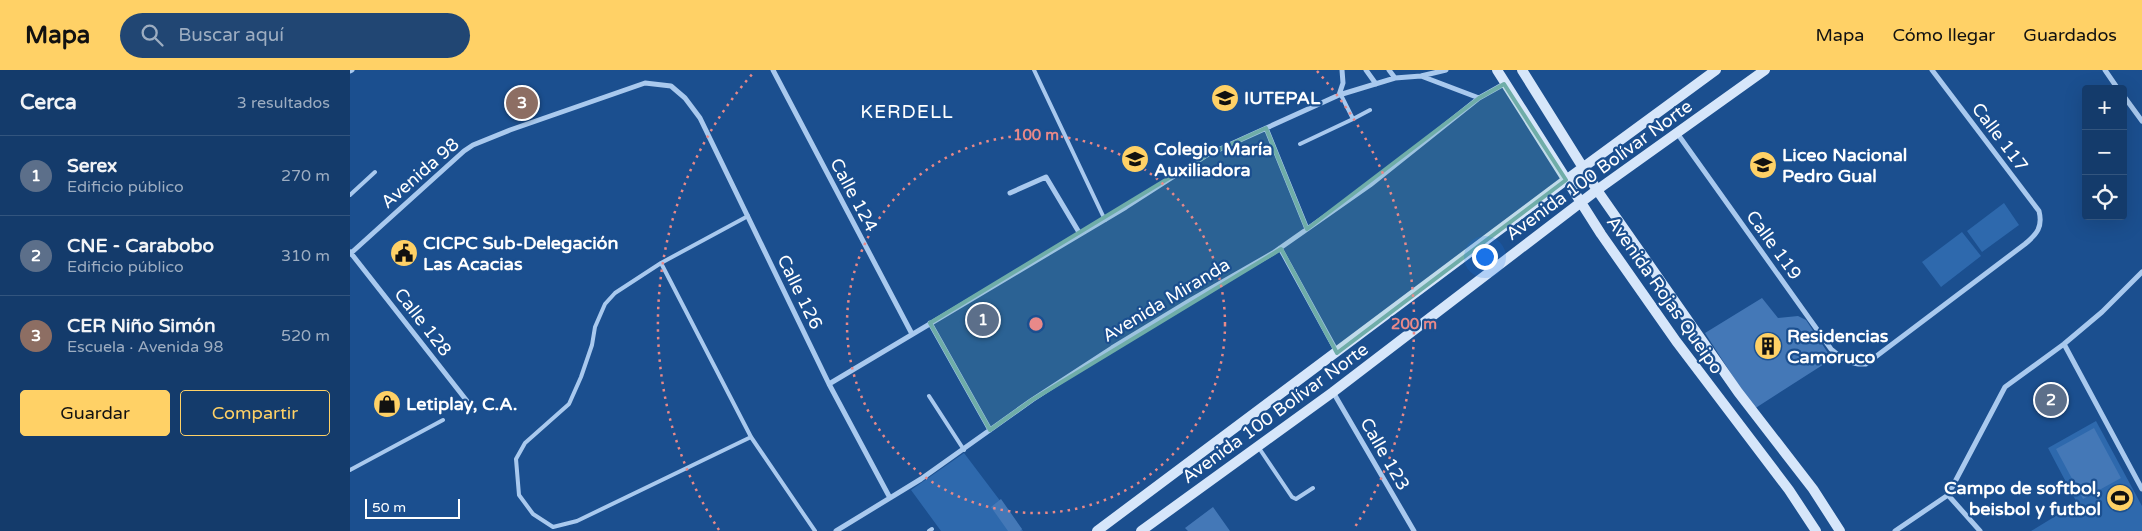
<!DOCTYPE html>
<html lang="es">
<meta charset="utf-8">
<style>
body{margin:0;font-family:"Varela Round",sans-serif;background:#214673;color:#f1f3f6}
.controls{position:absolute;right:15px;top:15px;display:grid;overflow:hidden;border-radius:5px;box-shadow:0 5px 20px #0002}
.controls button{width:45px;height:45px;display:grid;place-items:center;padding:0;border:0;border-bottom:1px solid #33557e;background:#143b6b;color:#f1f3f6;font:25px sans-serif}
.scale{position:absolute;left:15px;bottom:12px;width:95px;box-sizing:border-box;padding-left:5px;border:2px solid #fff;border-top:0;font-size:14px;line-height:18px;white-space:nowrap;color:#fff;-webkit-text-stroke:4px #1b4f8f;paint-order:stroke}
.you{position:absolute;left:1134px;top:186px;width:18px;height:18px;margin:-12px;border:4px solid #fff;border-radius:50%;background:#1a73e8;box-shadow:0 0 0 8px #1a73e833}
.badge{display:grid;place-items:center;width:32px;height:32px;border-radius:50%;background:#ffd166;color:#fff;font-size:16px;font-weight:700}
.pin{position:absolute;translate:-50% -50%;border:2px solid #fff;box-shadow:0 1px 5px #0006}
.list{margin:0;padding:0;list-style:none}
h2{display:flex;justify-content:space-between;align-items:center;height:65px;margin:0;padding:0 20px;font-size:21px}
h2 small{font-size:16px;font-weight:400;color:#9dadc1}
.list li{display:grid;grid-template-columns:32px 1fr auto;gap:15px;align-items:center;box-sizing:border-box;height:80px;padding:0 20px;border-top:1px solid #33557e}
.list b{display:block;font-size:19px;white-space:nowrap}
.list p{margin:0;font-size:16px;white-space:nowrap;color:#9dadc1}
.list em{font-size:16px;font-style:normal;color:#9dadc1}
.actions{display:flex;gap:10px;padding:15px 20px}
.actions a{flex:1;padding:11px 0;border:1px solid #ffd166;border-radius:5px;text-align:center;font-size:18px;color:#ffd166}
.actions .main{background:#ffd166;color:#111}
.icon{flex:none;width:28px;height:28px;fill:none;stroke:currentColor;stroke-width:2;stroke-linecap:round;stroke-linejoin:round}
.map{position:relative;flex:none;width:1792px;height:461px;overflow:hidden}
header{display:flex;align-items:center;gap:30px;box-sizing:border-box;height:70px;padding:0 25px;background:#ffd166;color:#111}
header strong{font-size:24px}
nav{display:flex;gap:28px;margin-inline-start:auto;font-size:18px}
.search{width:350px;height:45px;background:#214673;display:flex;align-items:center;gap:12px;box-sizing:border-box;padding:0 18px;border-radius:28px;color:#9dadc1;font-size:19px}
main{display:flex}
aside{flex:1;background:#143b6b}
.map>svg:first-child{display:block}
.green{fill:#2e69ad}
.building{fill:#4478b7}
.lines{fill:none;stroke-linecap:round;stroke-linejoin:round}
.lane{stroke:#a9c9ee;stroke-width:4}
.street{stroke:#a9c9ee;stroke-width:5}
.secondary{stroke:#d6e6fa;stroke-width:10}
.marked{fill:#6fada8;fill-opacity:0.2;stroke:#6fada8;stroke-width:4;stroke-linejoin:round}
.ring{fill:none;stroke:#e88989;stroke-width:2.5;stroke-dasharray:2.5 5}
.labels{text-anchor:middle;dominant-baseline:central;stroke-width:4.5;stroke-linejoin:round;paint-order:stroke}
.poi-label{font-size:18px;font-weight:bold;fill:#fff;stroke:#1b4f8f;text-anchor:start}
.street-label{font-size:18px;fill:#fff;stroke:#1b4f8f}
.neighbourhood-label{font-size:19px;letter-spacing:1px;fill:#fff;stroke:#1b4f8f}
.centre{fill:#e88989;stroke:#1b4f8f;stroke-width:2.5}
.ring-label{font-size:15px;text-anchor:middle;font-weight:bold;fill:#e88989;stroke:#1b4f8f;stroke-width:4.5;stroke-linejoin:round;paint-order:stroke}
</style>
<header>
<strong>Mapa</strong>
<div class="search"><svg class="icon" aria-label="search" viewBox="0 0 24 24"><circle cx="10" cy="10" r="6"/><path d="M15 15l6 6"/></svg>Buscar aquí</div>
<nav><a>Mapa</a><a>Cómo llegar</a><a>Guardados</a></nav>
</header>
<main>
<aside>
<h2>Cerca<small>3 resultados</small></h2>
<ul class="list">
<li><span class="badge" style="background:#5c6f8a">1</span><div><b>Serex</b><p>Edificio público</p></div><em>270 m</em></li>
<li><span class="badge" style="background:#5c6f8a">2</span><div><b>CNE - Carabobo</b><p>Edificio público</p></div><em>310 m</em></li>
<li><span class="badge" style="background:#8d6e63">3</span><div><b>CER Niño Simón</b><p>Escuela · Avenida 98</p></div><em>520 m</em></li>
</ul>
<div class="actions"><a class="main">Guardar</a><a>Compartir</a></div>
</aside>
<div class="map">
<svg width="1792" height="461" viewBox="0 0 1792 461">
<rect width="100%" height="100%" fill="#1b4f8f"/>
<path class="green" d="M 1654,133 L 1669,155 L 1632,182 L 1617,161 Z
M 1612,162 L 1631,186 L 1591,217 L 1572,192 Z
M 1746,351 L 1792,436 L 1792,461 L 1681,461 L 1727,433 L 1698,378 Z
M 614,383 L 673,461 L 591,461 L 561,420 Z"/>
<path class="building" d="M 1412,228 L 1428,248 L 1448,246 L 1456,250 L 1482,289 L 1404,339 L 1355,263 Z
M 1744,358 L 1771,408 L 1733,429 L 1706,379 Z
M 651,429 L 672,459 L 670,461 L 658,461 L 641,437 Z
M 863,437 L 880,461 L 838,461 L 835,458 Z"/>
<g class="lines">
<path class="lane" d="M 684,0 L 755,150
M 1003,49 L 1020,40
M 950,74 L 1003,49 L 991,25
M 0,125 L 25,102
M 398,146 L 311,193 L 265,223 L 255,234 L 245,257 L 242,275 L 231,307 L 219,334 L 175,373 L 166,389 L 169,425 L 183,444 L 203,457 L 227,451 L 401,367
M 311,193 L 401,367 L 465,461
M 579,326 L 614,380
M 909,378 L 942,427 L 946,429 L 963,418
M 0,400 L 93,350
M 579,461 L 582,459"/>
<path class="street" d="M 423,0 L 562,264
M 1016,0 L 1026,14
M 1039,0 L 1045,8
M 1755,0 L 1768,19
M 0,1 L 2,0
M 1071,6 L 1129,28
M 989,25 L 993,13 L 992,0
M 1773,25 L 1792,51
M 916,58 L 957,159
M 1327,63 L 1481,279 C 1493,289 1500,295 1516,294 L 1675,174 C 1687,164 1693,157 1689,141 L 1582,0
M 660,123 L 696,107 L 730,164
M 930,178 L 987,282
M 0,182 L 124,340
M 0,184 L 114,81 L 123,75 L 160,60 L 295,13 L 321,16 L 335,28 L 350,48 L 479,314 L 540,428
M 580,253 L 640,360
M 1714,274 L 1792,419
M 479,314 L 776,137 L 857,85 L 989,25 L 1045,8 L 1071,6 L 1096,0
M 983,322 L 1064,461
M 1598,425 L 1630,461
M 486,461 L 571,409 L 682,330 L 762,278 L 841,230 L 923,183 L 1020,115 L 1129,28 L 1154,14
M 1545,461 L 1598,425 L 1655,317 L 1714,274 L 1752,242 L 1792,202"/>
<path class="secondary" d="M 1147,0 L 1251,164 L 1326,271 L 1439,420 L 1466,461
M 1172,0 L 1247,120 L 1388,322 L 1463,419 L 1490,461
M 747,461 L 1216,110 L 1366,0
M 791,461 L 983,322 L 1247,120 L 1415,0"/>
</g>
<path class="marked" d="M 1154,14 L 1216,110 L 987,283 L 931,179 L 682,330 L 640,360 L 580,253 L 857,85 L 916,58 L 957,159 L 1129,28 Z"/>
<g class="ring">
<circle cx="686" cy="254" r="189"/>
<path d="M369 460A378 378 0 0 1 405 1M967 1A378 378 0 0 1 1003 460"/>
</g>
<defs>
<g id="school-disc" transform="scale(1.4375)"><circle r="9.5" fill="#ffd166" stroke="#1b4f8f"/><path d="M0-5L7-2L0 1L-7-2ZM-4 1L0 2.5L4 1V4Q0 6-4 4Z" fill="#111"/></g>
<g id="university-disc" transform="scale(1.4375)"><circle r="9.5" fill="#ffd166" stroke="#1b4f8f"/><path d="M0-5L7-2L0 1L-7-2ZM-4 1L0 2.5L4 1V4Q0 6-4 4Z" fill="#111"/></g>
<g id="civic-disc" transform="scale(1.4375)"><circle r="9.5" fill="#ffd166" stroke="#1b4f8f"/><path d="M-.6-6.5H3V-4.5H.6V-3L4-1V1h2V6H-6V1h2V-1L-.6-3ZM-1.2 2.5V6h2.4V2.5Z" fill="#111"/></g>
<g id="building-disc" transform="scale(1.4375)"><circle r="9.5" fill="#ffd166" stroke="#1b4f8f"/><path d="M-4-6H4V6H1V3H-1V6H-4ZM-2.5-4.3h1.7v1.8h-1.7ZM.8-4.3h1.7v1.8H.8ZM-2.5-1h1.7V.8h-1.7ZM.8-1h1.7V.8H.8Z" fill="#111"/></g>
<g id="shop-disc" transform="scale(1.4375)"><circle r="9.5" fill="#ffd166" stroke="#1b4f8f"/><path d="M-5-2.5h2.3a2.7 3.5 0 0 1 5.4 0H5L5.5 6h-11ZM-1.5-2.5h3a1.5 2.3 0 0 0-3 0Z" fill="#111"/></g>
<g id="stadium-disc" transform="scale(1.4375)"><circle r="9.5" fill="#ffd166" stroke="#1b4f8f"/><path d="M0-5a6.5 5 0 1 0 0 10a6.5 5 0 1 0 0-10ZM-3.5-1.8h7v3.6h-7Z" fill="#111"/></g>
</defs>
<g fill-rule="evenodd">
<use href="#school-disc" x="875" y="28"/>
<use href="#university-disc" x="785" y="89"/>
<use href="#school-disc" x="1413" y="95"/>
<use href="#civic-disc" x="54" y="183"/>
<use href="#building-disc" x="1418" y="276"/>
<use href="#shop-disc" x="37" y="334"/>
<use href="#stadium-disc" x="1770" y="428"/>
</g>
<g class="labels">
<g class="poi-label">
<text x="894" y="28">IUTEPAL</text>
<text x="804" y="79">Colegio María<tspan x="804" dy="21">Auxiliadora</tspan></text>
<text x="1432" y="85">Liceo Nacional<tspan x="1432" dy="21">Pedro Gual</tspan></text>
<text x="73" y="173">CICPC Sub-Delegación<tspan x="73" dy="21">Las Acacias</tspan></text>
<text x="1437" y="266">Residencias<tspan x="1437" dy="21">Camoruco</tspan></text>
<text x="56" y="334">Letiplay, C.A.</text>
<text x="1751" y="418" text-anchor="end">Campo de softbol,<tspan x="1751" dy="21">beisbol y futbol</tspan></text>
</g>
<g class="street-label">
<text transform="translate(1650 67) rotate(53)">Calle 117</text>
<text transform="translate(1249 100) rotate(-36)">Avenida 100 Bolívar Norte</text>
<text transform="translate(70 103) rotate(-41)">Avenida 98</text>
<text transform="translate(504 125) rotate(62)">Calle 124</text>
<text transform="translate(1424 175) rotate(54)">Calle 119</text>
<text transform="translate(450 222) rotate(64)">Calle 126</text>
<text transform="translate(1315 225) rotate(55)">Avenida Rojas Queipo</text>
<text transform="translate(816 230) rotate(-31)">Avenida Miranda</text>
<text transform="translate(73 252) rotate(52)">Calle 128</text>
<text transform="translate(925 343) rotate(-36)">Avenida 100 Bolívar Norte</text>
<text transform="translate(1035 384) rotate(60)">Calle 123</text>
</g>
<g class="neighbourhood-label">
<text x="557" y="42">KERDELL</text>
</g>
</g>
<circle cx="686" cy="254" r="8" class="centre"/>
<g class="ring-label">
<text x="686" y="70">100 m</text>
<text x="1064" y="259">200 m</text>
</g>
</svg>
<div class="controls">
<button>+</button>
<button>−</button>
<button><svg class="icon" aria-label="locate" viewBox="0 0 24 24"><circle cx="12" cy="12" r="6"/><path d="M12 2v4M12 18v4M2 12h4M18 12h4"/></svg></button>
</div>
<div class="scale">50 m</div>
<div class="you"></div>
<div class="pin badge" style="left:633px;top:250px;background:#5c6f8a">1</div>
<div class="pin badge" style="left:1701px;top:330px;background:#5c6f8a">2</div>
<div class="pin badge" style="left:172px;top:33px;background:#8d6e63">3</div>
</div>
</main>
